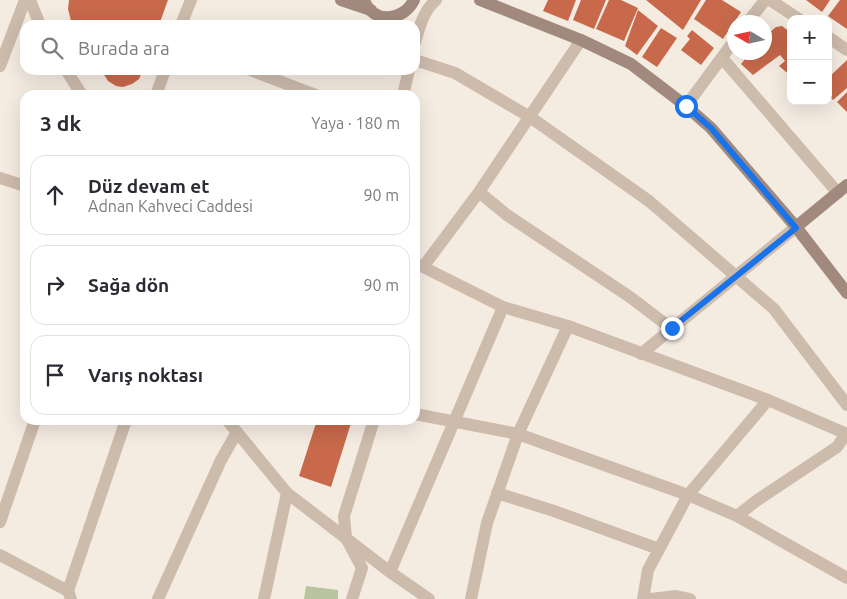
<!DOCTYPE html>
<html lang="tr">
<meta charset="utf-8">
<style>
body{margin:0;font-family:Ubuntu,sans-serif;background:#f2f2f3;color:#2b2b33}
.controls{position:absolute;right:15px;top:15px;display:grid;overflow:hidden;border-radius:10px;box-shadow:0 5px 20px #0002}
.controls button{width:45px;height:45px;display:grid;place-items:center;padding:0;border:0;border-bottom:1px solid #e1e1e2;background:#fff;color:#2b2b33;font:25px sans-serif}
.compass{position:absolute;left:727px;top:15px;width:45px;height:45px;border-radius:50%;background:#fff;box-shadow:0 5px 20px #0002;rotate:279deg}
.stop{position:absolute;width:15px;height:15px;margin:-11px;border:4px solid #1a73e8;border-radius:50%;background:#fff}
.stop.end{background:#1a73e8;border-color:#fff;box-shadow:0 1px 5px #0008}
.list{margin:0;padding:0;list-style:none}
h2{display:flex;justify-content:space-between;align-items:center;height:65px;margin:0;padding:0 20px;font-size:21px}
h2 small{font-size:16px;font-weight:400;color:#7c7c81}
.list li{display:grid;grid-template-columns:32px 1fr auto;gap:15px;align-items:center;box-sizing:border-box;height:80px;margin:0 10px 10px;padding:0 10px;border:1px solid #e1e1e2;border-radius:15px}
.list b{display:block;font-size:19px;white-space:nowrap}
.list p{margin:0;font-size:16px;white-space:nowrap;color:#7c7c81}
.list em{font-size:16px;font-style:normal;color:#7c7c81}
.icon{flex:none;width:28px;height:28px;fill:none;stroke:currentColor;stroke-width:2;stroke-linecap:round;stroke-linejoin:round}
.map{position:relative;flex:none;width:847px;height:599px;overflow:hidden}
.search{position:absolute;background:#fff;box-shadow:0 5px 20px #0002;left:20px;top:20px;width:400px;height:55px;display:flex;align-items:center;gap:12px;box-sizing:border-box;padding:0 18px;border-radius:15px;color:#7c7c81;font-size:19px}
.panel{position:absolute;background:#fff;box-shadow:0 5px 20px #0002;left:20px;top:90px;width:400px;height:335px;border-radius:15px}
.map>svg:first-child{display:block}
.green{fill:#b8c4a0}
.building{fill:#c8694b}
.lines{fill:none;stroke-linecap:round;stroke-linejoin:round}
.minor{stroke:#cdbbac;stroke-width:12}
.tertiary{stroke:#cdbbac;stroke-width:12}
.secondary{stroke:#a18a7d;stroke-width:12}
.route{stroke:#1a73e8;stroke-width:6}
</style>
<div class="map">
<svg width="847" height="599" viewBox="0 0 847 599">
<rect width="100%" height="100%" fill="#f4ebe1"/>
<path class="green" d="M 306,586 L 338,590 L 338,599 L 304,599 Z"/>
<path class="building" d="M 69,0 L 168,0 L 159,25 L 72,25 L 68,9 Z
M 548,0 L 576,0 L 568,21 L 543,11 Z
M 581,0 L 606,0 L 594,29 L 573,20 Z
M 609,0 L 621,0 L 638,8 L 624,41 L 596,29 Z
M 646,0 L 701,0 L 683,30 Z
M 706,0 L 722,0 L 741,12 L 723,39 L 694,19 Z
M 806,0 L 830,0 L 822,12 Z
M 840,0 L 847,0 L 847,29 L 828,16 Z
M 638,10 L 658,26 L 637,55 L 625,46 Z
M 782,26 L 791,33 L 791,76 L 779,66 L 785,61 L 780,55 L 753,75 L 741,64 L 751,52 L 764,52 L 764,37 L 776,27 Z
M 661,28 L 677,38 L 657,67 L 642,57 Z
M 692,30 L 714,48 L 701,65 L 681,50 L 690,39 L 687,36 Z
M 847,60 L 847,88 L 833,100 L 828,95 L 828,78 Z
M 101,70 L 143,70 L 139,79 L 132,84 L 123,87 L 116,86 L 108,81 Z
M 847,92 L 847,112 L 837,102 Z
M 317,420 L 352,420 L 331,487 L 299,476 Z"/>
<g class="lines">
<path class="minor" d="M 386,17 L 399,25
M 748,22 L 765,0
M 181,25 L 191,0
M 415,42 C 420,27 423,11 436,0
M 722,58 L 838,193
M 415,60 L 455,73 L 530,117 L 649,201 L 774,309 L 847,405
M 250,70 L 316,95
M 156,95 L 165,70
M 403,95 L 409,70
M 686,106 L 734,41
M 0,178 L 25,186
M 479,192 L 507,215 L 630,297 L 672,329
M 415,263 L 503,307 L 568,326 L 768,400 L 847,434
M 423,267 L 479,192 L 581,40
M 641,354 L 796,227
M 415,414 L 518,434 L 688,495 L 737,516 L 847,578
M 497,493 L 554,511 L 659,549
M 737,516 L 756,501 L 837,447 L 846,434
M 0,522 L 35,420
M 0,555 L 68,591 L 71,599
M 390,572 L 503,307
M 68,591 L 126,420
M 158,599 L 221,460 L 237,432
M 264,599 L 287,493
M 352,599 L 362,568 L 346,538 L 344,516 L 374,420
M 471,599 L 487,523 L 518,434 L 568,326
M 643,599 L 648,570 L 688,495 L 768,400"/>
<path class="tertiary" d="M 30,0 L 40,25
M 770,0 L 799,19
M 828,37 L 847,50
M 0,66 L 25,0
M 66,70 L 82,95
M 227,420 L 287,493 L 390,572 L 429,599
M 651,599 L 676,596 L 690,599"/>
<path class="secondary" d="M 341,0 L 371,10
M 364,0 C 373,25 404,21 414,0
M 480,0 L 581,40 L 631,64 L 686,106 L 711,128 L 796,227 L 847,293
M 796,227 L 847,185"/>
</g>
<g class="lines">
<path class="route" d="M 672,328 L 796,228 L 711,128 L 686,106"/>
</g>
</svg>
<div class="controls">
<button>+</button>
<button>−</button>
</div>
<svg class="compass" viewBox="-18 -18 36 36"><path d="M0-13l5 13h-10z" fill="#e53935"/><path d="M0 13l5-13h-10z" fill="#7c7c81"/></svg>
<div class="stop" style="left:686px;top:106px"></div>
<div class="stop end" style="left:672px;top:328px"></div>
<div class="search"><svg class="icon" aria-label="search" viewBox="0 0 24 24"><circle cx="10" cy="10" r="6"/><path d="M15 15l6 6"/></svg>Burada ara</div>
<section class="panel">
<h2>3 dk<small>Yaya · 180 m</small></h2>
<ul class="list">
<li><svg class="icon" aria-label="ahead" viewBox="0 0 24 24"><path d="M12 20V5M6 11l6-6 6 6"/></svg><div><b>Düz devam et</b><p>Adnan Kahveci Caddesi</p></div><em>90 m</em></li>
<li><svg class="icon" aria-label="right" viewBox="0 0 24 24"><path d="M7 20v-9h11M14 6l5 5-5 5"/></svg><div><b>Sağa dön</b></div><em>90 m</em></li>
<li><svg class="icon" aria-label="arrive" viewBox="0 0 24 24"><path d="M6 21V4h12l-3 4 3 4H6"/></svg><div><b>Varış noktası</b></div></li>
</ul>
</section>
</div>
